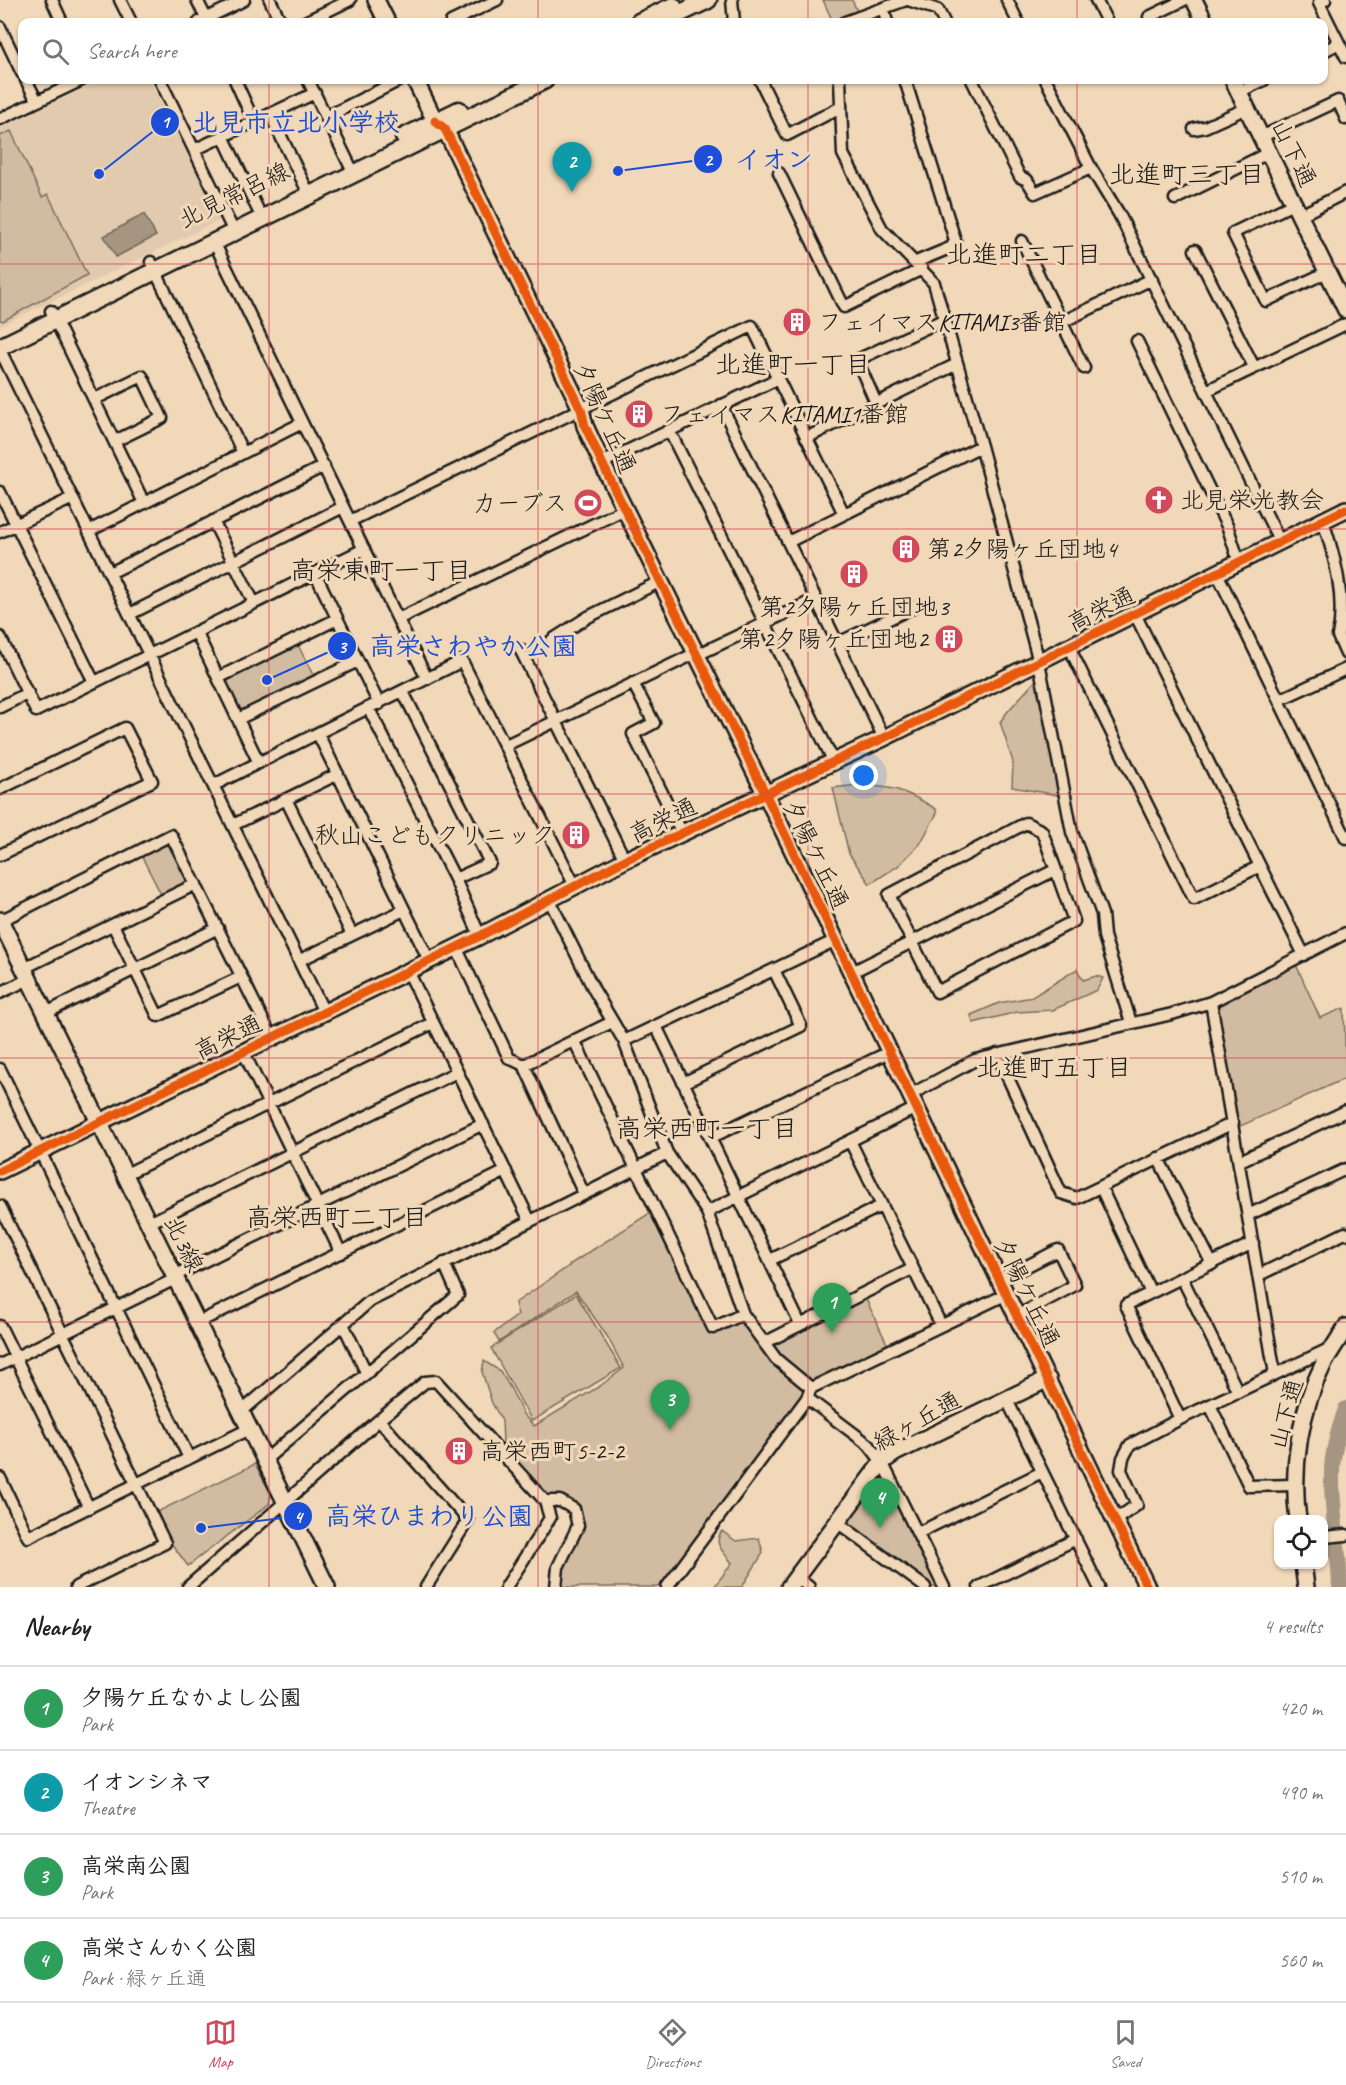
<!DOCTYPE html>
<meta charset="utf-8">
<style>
body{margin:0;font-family:Caveat,"Klee One",sans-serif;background:#f6f6f6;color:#222}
.controls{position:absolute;right:18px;bottom:18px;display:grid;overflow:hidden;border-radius:12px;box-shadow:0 2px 4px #0004}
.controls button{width:54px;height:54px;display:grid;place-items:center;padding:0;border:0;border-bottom:2px solid #e0e0e0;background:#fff;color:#222;font:30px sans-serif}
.you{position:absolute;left:864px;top:776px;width:21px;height:21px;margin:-15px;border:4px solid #fff;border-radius:50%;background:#1a73e8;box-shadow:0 0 0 9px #1a73e833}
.badge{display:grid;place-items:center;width:39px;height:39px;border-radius:50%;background:#d1495b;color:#fff;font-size:20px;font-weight:700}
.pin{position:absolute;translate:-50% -50px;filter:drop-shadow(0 2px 3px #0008)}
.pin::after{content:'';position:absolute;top:32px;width:21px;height:18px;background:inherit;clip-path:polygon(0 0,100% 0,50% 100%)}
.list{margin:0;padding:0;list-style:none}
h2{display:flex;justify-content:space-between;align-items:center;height:78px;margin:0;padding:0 24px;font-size:26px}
h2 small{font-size:20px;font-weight:400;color:#767676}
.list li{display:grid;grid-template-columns:39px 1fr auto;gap:18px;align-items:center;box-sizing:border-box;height:84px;padding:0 24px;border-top:2px solid #e0e0e0}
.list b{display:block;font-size:22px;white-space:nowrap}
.list p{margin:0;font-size:20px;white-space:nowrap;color:#767676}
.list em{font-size:20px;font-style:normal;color:#767676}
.icon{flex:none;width:33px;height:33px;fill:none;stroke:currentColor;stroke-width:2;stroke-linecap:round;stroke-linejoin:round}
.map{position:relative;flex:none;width:1346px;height:1587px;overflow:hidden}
.search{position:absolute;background:#fff;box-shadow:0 2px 4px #0004;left:18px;right:18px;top:18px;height:66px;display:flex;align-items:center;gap:15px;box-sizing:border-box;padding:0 21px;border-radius:12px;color:#767676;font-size:22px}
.sheet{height:414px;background:#fff}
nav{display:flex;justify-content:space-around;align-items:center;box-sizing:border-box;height:84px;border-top:2px solid #e0e0e0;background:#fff;font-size:16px;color:#767676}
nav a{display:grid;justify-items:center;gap:3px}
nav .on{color:#d1495b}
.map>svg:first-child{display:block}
.built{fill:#e1caad}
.green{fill:#d2bca1;stroke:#776c5e;stroke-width:1.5}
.water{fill:#a59581;stroke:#6e6559;stroke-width:1.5}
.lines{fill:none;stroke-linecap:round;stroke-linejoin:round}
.river{stroke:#a59581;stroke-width:16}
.street-casing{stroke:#1c1c1c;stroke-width:15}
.secondary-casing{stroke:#1c1c1c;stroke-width:20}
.primary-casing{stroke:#1c1c1c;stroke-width:21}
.street{stroke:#f1d8b8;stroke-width:10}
.secondary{stroke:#f1d8b8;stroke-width:15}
.primary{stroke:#f1d8b8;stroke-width:16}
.cycleway-casing{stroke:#f1d8b8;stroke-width:13}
.cycleway{stroke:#e8590c;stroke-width:9}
.grid{fill:none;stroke:#d1495b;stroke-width:1.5;stroke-opacity:0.55}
.labels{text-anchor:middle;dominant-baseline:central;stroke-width:6;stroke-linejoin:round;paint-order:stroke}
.street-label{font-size:24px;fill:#1c1c1c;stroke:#f1d8b8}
.poi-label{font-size:24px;fill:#1c1c1c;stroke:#f1d8b8;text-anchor:start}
.neighbourhood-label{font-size:26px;fill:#1c1c1c;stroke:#f1d8b8}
.leader{fill:none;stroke:#1d4ed8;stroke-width:2}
.callout-dot{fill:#1d4ed8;stroke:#f1d8b8;stroke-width:2}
.mark-label{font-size:18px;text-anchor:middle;font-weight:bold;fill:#fff}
.callout-label{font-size:26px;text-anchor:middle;font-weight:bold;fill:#1d4ed8;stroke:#f1d8b8;stroke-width:6;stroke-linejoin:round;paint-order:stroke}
</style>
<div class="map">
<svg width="1346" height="1587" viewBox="0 0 1346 1587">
<rect width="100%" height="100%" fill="#f1d8b8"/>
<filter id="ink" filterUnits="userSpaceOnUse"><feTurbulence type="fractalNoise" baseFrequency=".0167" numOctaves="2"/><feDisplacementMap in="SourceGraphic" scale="12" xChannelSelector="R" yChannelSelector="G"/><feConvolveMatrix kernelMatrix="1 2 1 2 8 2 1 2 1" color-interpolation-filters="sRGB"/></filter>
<g filter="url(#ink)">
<path class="built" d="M 102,80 L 150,80 L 220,220 L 0,326 L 0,128 Z"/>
<path class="green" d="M 823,0 L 852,0 L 858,13 L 833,22 Z
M 11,131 L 42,197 L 48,194 L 87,275 L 3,321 L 0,320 L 0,136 Z
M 295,639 L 316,681 L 238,719 L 218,678 Z
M 1037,679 L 1041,683 L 1063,796 L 1012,787 L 1013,762 L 1000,722 L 1008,711 Z
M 857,785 C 895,787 903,789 936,809 L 937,813 L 920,844 L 898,866 L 870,884 L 849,854 L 833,788 Z
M 171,835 L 196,884 L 164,900 L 139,851 Z
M 1294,960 L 1320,1018 L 1344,1008 L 1346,1078 L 1234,1129 L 1211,1002 Z
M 1077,969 L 1083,980 L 1096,976 L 1103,978 L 1097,990 L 1053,1010 L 1017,1012 L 973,1023 L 971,1015 L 999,1003 L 1032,997 Z
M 656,1209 L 713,1328 L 743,1314 L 764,1342 L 863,1293 L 890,1350 L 811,1388 L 667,1587 L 556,1587 L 578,1526 L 575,1510 L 545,1501 L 503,1443 L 502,1421 L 492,1403 L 482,1372 L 484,1361 L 500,1371 L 511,1389 L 523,1414 L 534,1426 L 600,1386 L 624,1368 L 607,1336 L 576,1291 L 499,1342 L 494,1333 L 518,1315 L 515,1303 L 569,1266 L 569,1265 Z
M 576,1294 L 621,1368 L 532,1421 L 491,1348 Z
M 882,1462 L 944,1587 L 925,1587 L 837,1522 Z
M 255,1464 L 271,1494 L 269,1504 L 188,1566 L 171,1543 L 157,1512 Z
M 722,1531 L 736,1541 L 759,1538 L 763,1553 L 742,1587 L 714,1587 L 732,1563 C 724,1552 712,1544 722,1531 Z"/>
<path class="water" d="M 144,214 L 156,236 L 116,257 L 104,236 Z"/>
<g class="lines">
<path class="river" d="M 1340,1587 C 1339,1549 1331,1510 1332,1472 C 1332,1451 1339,1429 1346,1409"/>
<g class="street-casing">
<path id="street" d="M 52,0 L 62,22
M 120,0 L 131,22
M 197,0 L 208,22
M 270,0 L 281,22
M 732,0 L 734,22
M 908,0 L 938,10 L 944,22
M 1007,0 L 1018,22
M 1096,0 L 1107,22
M 1325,0 L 1319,3 L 1346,57
M 883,8 L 887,22
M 199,22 L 244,0
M 305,22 L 350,0
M 451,22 L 497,0
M 845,22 L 906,0
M 1152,22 L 1149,17 L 1184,0
M 0,27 L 22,73
M 1324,51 L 1339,43
M 26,80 L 37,101
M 160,80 L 234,232
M 235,80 L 254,122
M 308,80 L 354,174
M 760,80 L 787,135 L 841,107
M 840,80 L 843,154 L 882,229 L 934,283 L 981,446 L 1039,662 L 1072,832 L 1102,914 L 1104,936 L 1131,1023
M 905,80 L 955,240 L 952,247 L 916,262
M 972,80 L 1020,177 L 1027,180 L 1035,193 L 1091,168
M 1046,80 L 1091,168 L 1119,214 L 1280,542
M 1239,92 L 1264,80
M 270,114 L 310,196
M 326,117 L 400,80
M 0,119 L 82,80
M 1194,129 L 1205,127 L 1247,108
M 223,136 L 258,210
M 1261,137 L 1338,101 L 1346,119
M 194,150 L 315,93
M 779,173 L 844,307 L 922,269
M 1175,199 L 1268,153
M 1293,204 L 1233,233 L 1266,301 L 1327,272
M 1299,216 L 1346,192
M 1022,241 L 1084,368
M 214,242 L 427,679
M 1195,250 L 1254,367
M 151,262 L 243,453
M 51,311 L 144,503
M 1062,322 L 1152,279
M 1137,341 L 1228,528 L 1239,562
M 0,350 L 324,1012
M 1206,391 L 1346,324
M 95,399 L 142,376 L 162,418 L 115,441
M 876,403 L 857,360 L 945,319
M 721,405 L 884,738
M 669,430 L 834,762
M 806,438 L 957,364
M 602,463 L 777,379
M 0,492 L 94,682
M 213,521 L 254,603
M 350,521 L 752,326 L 844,514
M 1323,521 C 1335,557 1346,599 1338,636 L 1346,654
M 89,531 L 302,423
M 0,532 L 73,498
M 788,542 L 981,446
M 110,573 L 324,466
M 315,573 L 379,704
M 1217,573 L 1346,838
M 130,614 L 343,507
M 1135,614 L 1304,955
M 398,619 L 625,509
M 196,632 L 259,763
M 0,637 L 36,711 L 364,549
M 552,640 L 588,617 L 661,581
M 838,643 L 912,608
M 1069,647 L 1194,899 L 1260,866
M 520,649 L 625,860
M 697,655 L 816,599
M 218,678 L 337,619
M 633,683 L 654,723 L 633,734 L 682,833
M 403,692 L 490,863 L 455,879
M 1279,700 L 1346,669
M 0,707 L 28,693
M 369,709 L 455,879 L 480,936
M 238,719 L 358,661
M 318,734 L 429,960
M 506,745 L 696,653
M 214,785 L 462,661 L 575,886
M 0,789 L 125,728 L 152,781 L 0,855
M 286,799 L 352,935
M 1026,823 L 1042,831 L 1074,921 L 937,992 L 889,895 Z
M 233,825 L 338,774
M 549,899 L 594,990 L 624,1041 L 667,1153 L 707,1212 L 743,1314 L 776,1359 L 811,1388
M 0,921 L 171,835 L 272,1038
M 113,925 L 158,1016 L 241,977
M 456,947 L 509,1058 L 524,1065 L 584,1194
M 300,960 L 404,910
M 24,968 L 196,884
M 408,971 L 530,1221
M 852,972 L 1055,870
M 0,993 L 29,979
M 1211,1002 L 1275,1374
M 46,1013 L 218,928
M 656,1026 L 800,1324
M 574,1040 L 713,1328 L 743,1314
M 624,1041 L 836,940
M 243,1051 L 341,1253
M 997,1054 L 1061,1193 L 1077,1198 L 1233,1123
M 524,1065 L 612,1022
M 0,1069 L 189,1458
M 683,1083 L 801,1026 L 774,970
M 910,1095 L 975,1060 L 1172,1014 L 1211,1002 L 1346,933
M 710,1138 L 889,1052
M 850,1141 L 941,1325
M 1158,1158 L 1212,1264
M 1240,1161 L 1346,1111
M 124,1175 L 433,1023
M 1101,1188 L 1151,1293
M 0,1206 L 165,1543 L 76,1587
M 707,1212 L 916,1108
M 1248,1215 L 1346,1169
M 149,1223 L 457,1072
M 770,1260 L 881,1206
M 1259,1275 L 1345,1233 L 1346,1234
M 174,1276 L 483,1124
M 1182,1278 L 1238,1392
M 1000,1280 L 1058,1250 L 1075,1285 L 1017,1316
M 197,1323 L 506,1171
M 343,1324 L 366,1372
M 0,1326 L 89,1508
M 764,1343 L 912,1269
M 0,1365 L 175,1279
M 807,1398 L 869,1445 L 882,1462 L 944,1587
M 1006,1398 L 1099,1587
M 1210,1405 L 1249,1486 L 1294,1485
M 241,1412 L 370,1301 L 667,1153
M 1180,1419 L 1126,1305 L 1253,1243
M 379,1420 L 468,1520 L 426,1587
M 265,1460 L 458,1295 L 444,1263
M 0,1478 L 28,1537 L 249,1429
M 545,1501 L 560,1501 L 574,1509 L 578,1526 L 558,1567 L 556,1587
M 1115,1520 L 1137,1505 L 1121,1470 L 1123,1458 L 1130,1445 L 1180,1419 L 1333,1347
M 837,1522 L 925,1587
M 918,1533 L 1042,1472
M 1324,1537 L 1346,1535
M 796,1577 L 809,1587
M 188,1587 L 379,1420 L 425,1382 L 436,1381 L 545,1501 L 550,1518 L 506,1587
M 667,1587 L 807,1398 L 811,1388 L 1007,1294
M 979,1587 L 1076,1539"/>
</g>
<g class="secondary-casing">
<path id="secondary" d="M 376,0 L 387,22
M 1194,0 L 1205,22
M 415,80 L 435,121 L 436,132
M 1233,80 L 1346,310
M 437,122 L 445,129 L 581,409 L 585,426 L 602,463 L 765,793 L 1147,1587
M 0,920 L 327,1587
M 0,1171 L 480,936 L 625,860 L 884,738 L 1346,509
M 1298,1520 C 1291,1467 1300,1410 1324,1363 C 1331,1350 1339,1339 1346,1327
M 1303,1564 L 1306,1587
M 789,1587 L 882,1462 L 895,1453 L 1048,1379"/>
</g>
<g class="primary-casing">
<path id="primary" d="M 639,22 L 673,6
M 662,22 L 708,0
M 404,137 L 459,110
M 0,347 L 545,80"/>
</g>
<use href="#street" class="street"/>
<use href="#secondary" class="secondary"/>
<use href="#primary" class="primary"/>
<g class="cycleway-casing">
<path id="cycleway" d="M 435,121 L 445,129 L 581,409 L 585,426 L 602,463 L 765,793 L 1147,1587
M 0,1171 L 480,936 L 625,860 L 884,738 L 1346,509"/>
</g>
<use href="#cycleway" class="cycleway"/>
</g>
</g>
<path class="grid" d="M 269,0 L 269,22M 538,0 L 538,22M 808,0 L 808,22M 1077,0 L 1077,22M 269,80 L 269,1587M 538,80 L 538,1587M 808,80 L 808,1587M 1077,80 L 1077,1587M 0,264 L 1346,264M 0,529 L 1346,529M 0,794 L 1346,794M 0,1058 L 1346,1058M 0,1322 L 1346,1322"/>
<defs>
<g id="building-disc" transform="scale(1.5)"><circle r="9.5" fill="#d1495b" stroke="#f1d8b8"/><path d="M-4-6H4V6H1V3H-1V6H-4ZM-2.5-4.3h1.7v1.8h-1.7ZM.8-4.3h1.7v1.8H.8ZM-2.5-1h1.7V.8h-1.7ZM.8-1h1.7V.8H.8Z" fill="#fff"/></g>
<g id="church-disc" transform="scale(1.5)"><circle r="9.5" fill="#d1495b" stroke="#f1d8b8"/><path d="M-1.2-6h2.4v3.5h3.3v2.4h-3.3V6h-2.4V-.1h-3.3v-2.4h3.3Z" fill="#fff"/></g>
<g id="stadium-disc" transform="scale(1.5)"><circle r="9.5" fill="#d1495b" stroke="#f1d8b8"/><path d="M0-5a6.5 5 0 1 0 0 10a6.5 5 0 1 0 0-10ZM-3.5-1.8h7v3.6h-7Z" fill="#fff"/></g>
</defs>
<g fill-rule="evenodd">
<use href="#building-disc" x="797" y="322"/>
<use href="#building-disc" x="639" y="414"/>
<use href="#church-disc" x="1159" y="500"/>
<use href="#stadium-disc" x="588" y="503"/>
<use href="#building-disc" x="906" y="549"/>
<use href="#building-disc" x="854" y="574"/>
<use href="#building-disc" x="949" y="639"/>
<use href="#building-disc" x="576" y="835"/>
<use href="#building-disc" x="459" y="1451"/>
</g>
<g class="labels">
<g class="street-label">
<text transform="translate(1294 153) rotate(64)">山下通</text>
<text transform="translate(234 195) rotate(-26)">北見常呂線</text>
<text transform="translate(605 417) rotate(66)">夕陽ケ丘通</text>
<text transform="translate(1101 609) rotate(-26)">高栄通</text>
<text transform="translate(663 820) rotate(-26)">高栄通</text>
<text transform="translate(816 854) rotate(64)">夕陽ケ丘通</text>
<text transform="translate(228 1037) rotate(-26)">高栄通</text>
<text transform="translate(184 1244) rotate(64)">北3線</text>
<text transform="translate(1027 1292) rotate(64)">夕陽ケ丘通</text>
<text transform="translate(1286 1414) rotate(-75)">山下通</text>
<text transform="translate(917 1421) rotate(-29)">緑ヶ丘通</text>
</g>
<g class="poi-label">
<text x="818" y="322">フェイマスKITAMI3番館</text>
<text x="660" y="414">フェイマスKITAMI1番館</text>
<text x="1180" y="500">北見栄光教会</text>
<text x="567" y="503" text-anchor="end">カーブス</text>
<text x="927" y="549">第2夕陽ヶ丘団地4</text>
<text x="854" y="607" text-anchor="middle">第2夕陽ヶ丘団地3</text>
<text x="928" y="639" text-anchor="end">第2夕陽ヶ丘団地2</text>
<text x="555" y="835" text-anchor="end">秋山こどもクリニック</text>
<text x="480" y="1451">高栄西町5-2-2</text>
</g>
<g class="neighbourhood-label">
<text x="1187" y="174">北進町三丁目</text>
<text x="1024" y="254">北進町二丁目</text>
<text x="793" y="364">北進町一丁目</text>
<text x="381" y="570">高栄東町一丁目</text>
<text x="1054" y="1067">北進町五丁目</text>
<text x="707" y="1128">高栄西町一丁目</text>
<text x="337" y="1217">高栄西町二丁目</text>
</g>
</g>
<path class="leader" d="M99 174L165 122M618 171L708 159M267 680L342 646M201 1528L298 1516"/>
<g class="callout-dot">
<circle cx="99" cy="174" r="6"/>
<circle cx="618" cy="171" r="6"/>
<circle cx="267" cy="680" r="6"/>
<circle cx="201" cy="1528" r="6"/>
<circle cx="165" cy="122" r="15"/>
<circle cx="708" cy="159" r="15"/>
<circle cx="342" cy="646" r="15"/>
<circle cx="298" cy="1516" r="15"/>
</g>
<g class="mark-label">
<text x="165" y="128">1</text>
<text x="708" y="166">2</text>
<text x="342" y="653">3</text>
<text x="298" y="1523">4</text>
</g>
<g class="callout-label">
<text x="296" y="131">北見市立北小学校</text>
<text x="774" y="168">イオン</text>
<text x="473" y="655">高栄さわやか公園</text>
<text x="429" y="1525">高栄ひまわり公園</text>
</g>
</svg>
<div class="controls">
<button><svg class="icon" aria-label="locate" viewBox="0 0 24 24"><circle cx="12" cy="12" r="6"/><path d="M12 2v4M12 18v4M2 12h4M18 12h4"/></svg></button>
</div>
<div class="you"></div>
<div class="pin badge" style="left:832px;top:1333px;background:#2e9e5b">1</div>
<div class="pin badge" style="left:572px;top:192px;background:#0f9aa8">2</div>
<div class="pin badge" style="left:670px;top:1430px;background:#2e9e5b">3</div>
<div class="pin badge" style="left:880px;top:1528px;background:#2e9e5b">4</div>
<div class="search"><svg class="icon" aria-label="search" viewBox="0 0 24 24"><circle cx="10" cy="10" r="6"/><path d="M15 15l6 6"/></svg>Search here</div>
</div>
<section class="sheet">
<h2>Nearby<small>4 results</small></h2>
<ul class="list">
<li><span class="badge" style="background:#2e9e5b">1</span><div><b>夕陽ケ丘なかよし公園</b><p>Park</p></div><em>420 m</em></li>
<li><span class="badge" style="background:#0f9aa8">2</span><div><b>イオンシネマ</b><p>Theatre</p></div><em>490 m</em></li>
<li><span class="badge" style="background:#2e9e5b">3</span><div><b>高栄南公園</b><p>Park</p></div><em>510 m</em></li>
<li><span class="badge" style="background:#2e9e5b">4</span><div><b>高栄さんかく公園</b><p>Park · 緑ヶ丘通</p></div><em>560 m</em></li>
</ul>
</section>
<nav>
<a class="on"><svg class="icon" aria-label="map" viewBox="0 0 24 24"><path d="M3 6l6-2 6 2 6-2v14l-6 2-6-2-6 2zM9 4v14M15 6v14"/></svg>Map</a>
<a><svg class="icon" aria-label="directions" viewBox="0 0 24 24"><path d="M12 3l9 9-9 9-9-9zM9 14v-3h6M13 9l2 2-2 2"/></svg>Directions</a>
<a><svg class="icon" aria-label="saved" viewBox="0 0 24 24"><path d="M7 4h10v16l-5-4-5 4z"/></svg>Saved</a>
</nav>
